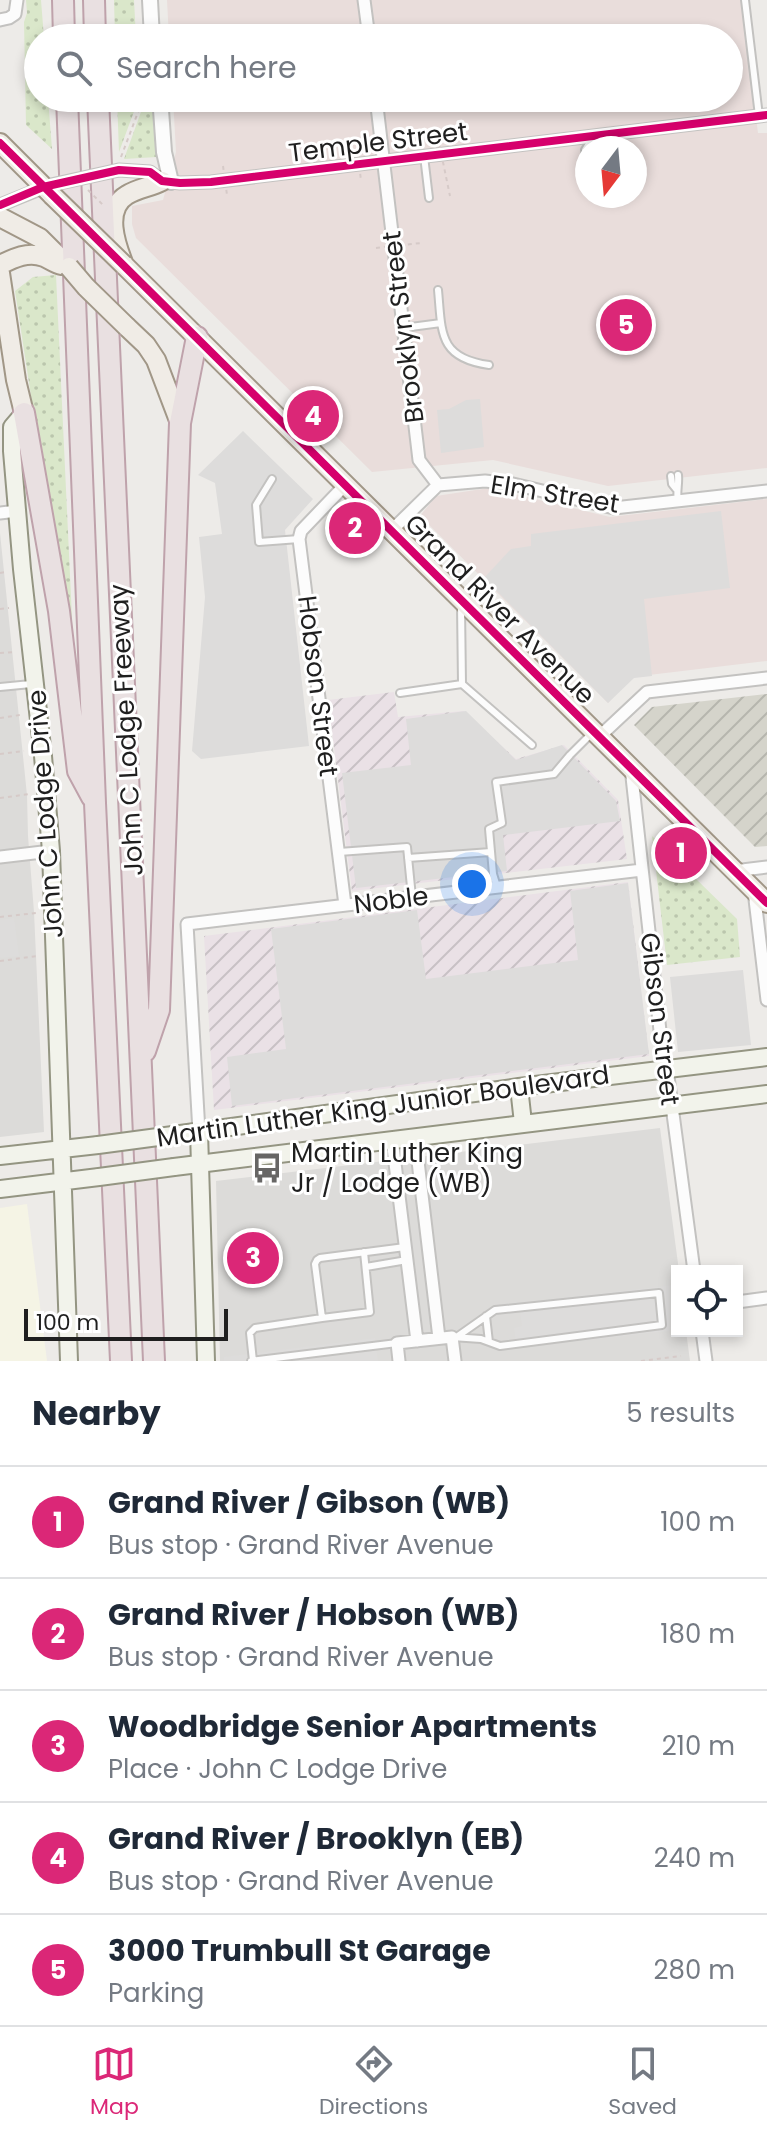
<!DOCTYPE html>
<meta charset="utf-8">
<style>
body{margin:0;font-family:Poppins,sans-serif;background:#f2f2f3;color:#1f2937}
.controls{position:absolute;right:24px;bottom:24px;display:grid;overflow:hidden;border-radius:0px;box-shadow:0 4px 12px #0003}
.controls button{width:72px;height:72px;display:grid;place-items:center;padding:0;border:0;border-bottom:2px solid #e0e1e3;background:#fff;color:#1f2937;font:40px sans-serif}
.compass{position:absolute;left:575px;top:136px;width:72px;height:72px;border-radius:50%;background:#fff;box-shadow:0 4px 12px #0003;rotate:196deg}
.scale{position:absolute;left:24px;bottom:20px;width:204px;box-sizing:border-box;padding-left:8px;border:4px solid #1f1f1f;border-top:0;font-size:22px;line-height:28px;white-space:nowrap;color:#1f1f1f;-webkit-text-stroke:6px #fff;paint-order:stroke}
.you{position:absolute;left:472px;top:884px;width:28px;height:28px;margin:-20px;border:6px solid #fff;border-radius:50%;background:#1a73e8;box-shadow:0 0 0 12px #1a73e833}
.badge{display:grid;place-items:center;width:52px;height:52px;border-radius:50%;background:#db2777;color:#fff;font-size:26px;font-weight:700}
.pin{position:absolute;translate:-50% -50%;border:4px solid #fff;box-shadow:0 2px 8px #0006}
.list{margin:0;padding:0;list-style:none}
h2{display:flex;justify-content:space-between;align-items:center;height:104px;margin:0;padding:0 32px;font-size:34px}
h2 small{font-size:26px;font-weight:400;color:#747a83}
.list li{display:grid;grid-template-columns:52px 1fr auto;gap:24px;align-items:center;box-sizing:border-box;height:112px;padding:0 32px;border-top:2px solid #e0e1e3}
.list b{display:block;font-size:30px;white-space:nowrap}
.list p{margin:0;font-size:26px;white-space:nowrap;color:#747a83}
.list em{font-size:26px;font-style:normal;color:#747a83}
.icon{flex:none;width:44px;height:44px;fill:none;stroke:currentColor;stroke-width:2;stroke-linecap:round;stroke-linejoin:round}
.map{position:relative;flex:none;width:767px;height:1361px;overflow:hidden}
.search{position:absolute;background:#fff;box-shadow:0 4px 12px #0003;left:24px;right:24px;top:24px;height:88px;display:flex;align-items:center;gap:20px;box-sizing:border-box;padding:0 28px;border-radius:44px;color:#747a83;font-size:30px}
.sheet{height:664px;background:#fff}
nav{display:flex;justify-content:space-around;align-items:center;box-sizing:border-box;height:112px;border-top:2px solid #e0e1e3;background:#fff;font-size:22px;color:#747a83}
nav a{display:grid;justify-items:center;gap:4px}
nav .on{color:#db2777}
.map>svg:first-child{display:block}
.residential{fill:#dcdbd9}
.commercial{fill:#e9dddb;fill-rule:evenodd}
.industrial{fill:url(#industrial-furrows)}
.education{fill:#f5f4e5}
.construction{fill:url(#construction-furrows)}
.grass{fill:url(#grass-dots)}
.parking{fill:#dddcdb}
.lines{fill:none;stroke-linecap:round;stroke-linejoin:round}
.service-casing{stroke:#c3c2c0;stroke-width:10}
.minor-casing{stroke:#c3c2c0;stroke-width:15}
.tertiary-casing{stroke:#c3c2c0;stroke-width:18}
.secondary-casing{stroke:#949582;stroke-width:20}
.primary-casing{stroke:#a19787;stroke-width:22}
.motorway-casing{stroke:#bfa2ab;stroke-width:24}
.path{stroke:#d6cac8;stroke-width:2;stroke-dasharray:4 4;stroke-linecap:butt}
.service{stroke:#fcfcfc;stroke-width:6}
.minor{stroke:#fcfcfc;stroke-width:11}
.tertiary{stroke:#fcfcfc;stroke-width:14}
.secondary{stroke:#f2f3eb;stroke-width:16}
.primary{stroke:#f0ece6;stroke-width:18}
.motorway{stroke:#e9e0e1;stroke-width:20}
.minor-bridge-casing{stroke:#c3c2c0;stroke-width:15;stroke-linecap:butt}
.secondary-bridge-casing{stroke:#949582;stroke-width:20;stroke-linecap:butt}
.primary-bridge-casing{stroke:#a19787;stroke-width:22;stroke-linecap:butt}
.path-bridge{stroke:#d6cac8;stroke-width:2;stroke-dasharray:4 4;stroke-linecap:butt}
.minor-bridge{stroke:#fcfcfc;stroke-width:11}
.secondary-bridge{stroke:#f2f3eb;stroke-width:16}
.primary-bridge{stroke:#f0ece6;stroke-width:18}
.cycleway-casing{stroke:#fff;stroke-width:13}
.cycleway{stroke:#d6006c;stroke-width:8}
.labels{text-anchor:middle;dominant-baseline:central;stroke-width:6;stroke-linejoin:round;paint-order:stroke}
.street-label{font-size:26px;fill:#1f1f1f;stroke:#fff}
.poi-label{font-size:26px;fill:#1f1f1f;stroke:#fff;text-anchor:start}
</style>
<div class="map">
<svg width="767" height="1361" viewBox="0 0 767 1361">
<defs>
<pattern id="industrial-furrows" width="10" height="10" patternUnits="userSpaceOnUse" patternTransform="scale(2)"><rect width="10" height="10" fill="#eae1e6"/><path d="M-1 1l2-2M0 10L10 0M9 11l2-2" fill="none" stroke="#c8c1c5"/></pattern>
<pattern id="construction-furrows" width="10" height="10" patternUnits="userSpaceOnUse" patternTransform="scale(2)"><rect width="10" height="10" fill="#d5d4cb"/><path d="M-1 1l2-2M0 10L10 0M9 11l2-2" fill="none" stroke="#b6b6ae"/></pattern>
<pattern id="grass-dots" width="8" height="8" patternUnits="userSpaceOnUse" patternTransform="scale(2)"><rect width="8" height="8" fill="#dae7ca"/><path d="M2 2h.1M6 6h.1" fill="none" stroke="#bbc6ad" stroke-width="1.8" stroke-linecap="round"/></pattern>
</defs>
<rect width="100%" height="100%" fill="#edebe8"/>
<path class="residential" d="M 0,533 L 27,795 L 28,836 L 34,912 L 44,1132 L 0,1137 Z
M 660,1128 L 679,1271 L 677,1271 L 677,1331 L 686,1331 L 690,1361 L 220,1361 L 216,1181 Z"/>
<path class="commercial" d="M 167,0 L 741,0 L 758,133 L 767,133 L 767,468 L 608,486 L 493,460 L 372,472 L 136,238 L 132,224 L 132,206 L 163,200 L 176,152 L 173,98 L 729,98 L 729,38 L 169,38 ZM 587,148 L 635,148 L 635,196 L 587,196 Z
M 489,488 L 610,517 L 767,499 L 767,661 L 632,677 L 608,703 L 420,516 L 436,496 Z"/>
<path class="industrial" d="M 394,692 L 398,717 L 463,711 L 516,759 L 564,745 L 618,800 L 627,859 L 352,891 L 328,700 Z
M 628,882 L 649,1056 L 214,1110 L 204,936 Z"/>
<path class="education" d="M 27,1204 L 47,1361 L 0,1361 L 0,1208 Z"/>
<path class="construction" d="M 767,694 L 767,846 L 755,847 L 634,725 L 652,707 Z"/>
<path class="grass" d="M 26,0 L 41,0 L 44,38 L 38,38 L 38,98 L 48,98 L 52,149 L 26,125 L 24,22 L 27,13 Z
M 114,0 L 134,0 L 136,38 L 115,38 Z
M 117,98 L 139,98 L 119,152 Z
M 146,98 L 149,98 L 156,117 L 157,157 L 124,159 Z
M 56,275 L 72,618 L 65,619 L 15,291 L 33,277 Z
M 652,836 L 737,919 L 740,957 L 667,965 Z"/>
<path class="parking" d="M 480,399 L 484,447 L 441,453 L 437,410 L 449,409 L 466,400 Z
M 243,431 L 313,499 L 285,530 L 309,746 L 201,759 L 192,751 L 205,597 L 199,537 L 222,534 L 215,483 L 198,475 Z
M 721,511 L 730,588 L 644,599 L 652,676 L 634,678 L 608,703 L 484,578 L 511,549 L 531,546 L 531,534 Z
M 466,711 L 516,760 L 562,745 L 616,801 L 620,821 L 503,835 L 507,871 L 356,888 L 342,773 L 411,765 L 406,719 Z
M 628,883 L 649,1054 L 232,1106 L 227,1057 L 286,1049 L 271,929 L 417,910 L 426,979 L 578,960 L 570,891 Z
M 14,918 L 19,956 L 0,958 L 0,920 Z
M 743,970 L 751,1045 L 678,1052 L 670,977 Z
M 674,1285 L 677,1330 L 517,1348 L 514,1328 L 522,1326 L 519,1303 Z
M 375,1338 L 378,1361 L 224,1361 L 224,1357 Z"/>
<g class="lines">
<g class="service-casing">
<path id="service" d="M 745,0 L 759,116
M 424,156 L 429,198
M 586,156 L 585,150 L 590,142 L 590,136
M 438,290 C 442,332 438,358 489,365
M 403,328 L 441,323
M 671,476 L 672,484 L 676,489
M 272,479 L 256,505 L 259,542 L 299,539
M 678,501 C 676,492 679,484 678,475
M 461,606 L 462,684 L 532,745
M 0,687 L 31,684
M 400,693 L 462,684
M 339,852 L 407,847 L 412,897
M 408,858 L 491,852
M 497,887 L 493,874 L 489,829 L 502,823 L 496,782 L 554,774 L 570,755 L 592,733
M 364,1252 L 370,1312 L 322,1318 L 315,1264 L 317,1260 L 320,1258 L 405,1247
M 366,1267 L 407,1260
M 486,1316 L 489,1342
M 452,1337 L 481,1339 L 500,1346 L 662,1325 L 659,1293 L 495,1310 L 458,1336
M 251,1361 L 397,1343
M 253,1361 L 250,1333 L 255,1328 L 322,1318"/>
</g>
<g class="minor-casing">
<path id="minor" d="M 364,0 L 369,38
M 0,20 L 9,18 L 15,14 L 17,0
M 376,98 L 419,460 L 438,485
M 119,170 L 150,172 L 162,181 L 180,183 L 211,182 L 767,115
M 0,205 L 47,186
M 438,485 L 485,481 L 513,484 L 614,508 L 767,491
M 0,513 L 17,511
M 392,530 L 438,485
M 600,736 L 647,692 L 767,678
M 631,768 L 663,1058 L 667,1069 L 694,1271
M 0,857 L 51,851
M 734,871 L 767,867
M 754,891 L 767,1000
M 345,905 L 299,539 L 301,531 L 346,484
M 199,1132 L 187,924 L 642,870
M 415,1136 L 439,1338
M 392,1139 L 417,1341
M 737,1302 L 767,1298
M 702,1331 L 706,1361
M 399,1361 L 397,1343 L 452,1337 L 455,1361"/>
</g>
<g class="tertiary-casing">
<path id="tertiary" d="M 150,0 L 152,38
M 157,98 L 161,110 L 164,152 L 171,182"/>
</g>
<g class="secondary-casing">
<path id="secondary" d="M 24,413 L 12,427 L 12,451 L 22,569 L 43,756 L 51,851 L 69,1361
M 519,1087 L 523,1123
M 199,1132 L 206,1361
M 173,1135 L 519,1087 L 767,1057
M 0,1156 L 98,1145
M 174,1167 L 767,1094
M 0,1189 L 99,1177"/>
</g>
<g class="primary-casing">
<path id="primary" d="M 0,143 L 52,195
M 162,181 C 151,187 138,188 127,195 C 103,209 116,245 124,265 L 767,903
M 0,217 L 40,238 L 69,267
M 0,265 C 14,258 28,251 44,257 C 51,260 55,264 62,265
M 0,273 L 16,380 L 24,413
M 127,327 L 146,345 L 156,360 L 180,423"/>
</g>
<g class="motorway-casing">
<path id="motorway" d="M 63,0 L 64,38
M 94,0 L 95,38
M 67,98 L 95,803 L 121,1361
M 98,98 L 154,1361
M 24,413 L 59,611 L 78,771 L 92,797
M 145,1051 L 159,1010 L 180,423 L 197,337"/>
</g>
<path class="path" d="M 121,157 L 143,99
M 0,573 L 6,572
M 0,609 L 9,608
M 0,653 L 14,652
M 0,718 L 20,715
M 0,754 L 24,751
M 0,798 L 30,794
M 0,917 L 36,913
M 0,961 L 37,956
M 641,1361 L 681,1356"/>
<use href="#service" class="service"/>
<use href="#minor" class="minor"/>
<use href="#tertiary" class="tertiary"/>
<use href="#secondary" class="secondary"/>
<use href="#primary" class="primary"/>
<use href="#motorway" class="motorway"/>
<g class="minor-bridge-casing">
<path id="minor-bridge" d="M 51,185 L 119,170"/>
</g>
<g class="secondary-bridge-casing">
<path id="secondary-bridge" d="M 98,1145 L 173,1135
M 99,1177 L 174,1167"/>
</g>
<g class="primary-bridge-casing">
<path id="primary-bridge" d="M 52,195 L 124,265
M 69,267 L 86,287 L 127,327"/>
</g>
<path class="path-bridge" d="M 438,138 L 450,196
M 357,150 L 361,180
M 223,166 L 227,195
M 88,190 L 105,207
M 376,248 L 421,243"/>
<use href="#minor-bridge" class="minor-bridge"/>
<use href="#secondary-bridge" class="secondary-bridge"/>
<use href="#primary-bridge" class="primary-bridge"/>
<g class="cycleway-casing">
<path id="cycleway" d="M 0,143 L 767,903
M 0,205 L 43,187 L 119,170 L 150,172 L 162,181 L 180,183 L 211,182 L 767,115"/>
</g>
<use href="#cycleway" class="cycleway"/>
</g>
<defs>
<g id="bus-bare" transform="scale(2.4)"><path d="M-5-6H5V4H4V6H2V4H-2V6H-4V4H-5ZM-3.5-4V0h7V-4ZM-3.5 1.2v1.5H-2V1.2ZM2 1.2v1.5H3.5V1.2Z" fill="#676665" stroke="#fff" stroke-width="2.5" paint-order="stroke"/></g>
</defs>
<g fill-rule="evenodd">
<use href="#bus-bare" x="267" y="1168"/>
</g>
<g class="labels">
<g class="street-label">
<text transform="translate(378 142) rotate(-7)">Temple Street</text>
<text transform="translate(403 327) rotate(-97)">Brooklyn Street</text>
<text transform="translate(555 494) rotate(9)">Elm Street</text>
<text transform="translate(500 609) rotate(45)">Grand River Avenue</text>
<text transform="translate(318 686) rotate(83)">Hobson Street</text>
<text transform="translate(126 730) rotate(-93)">John C Lodge Freeway</text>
<text transform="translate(45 814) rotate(-94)">John C Lodge Drive</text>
<text transform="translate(391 900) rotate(-7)">Noble</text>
<text transform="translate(660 1019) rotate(83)">Gibson Street</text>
<text transform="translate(383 1106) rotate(-8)">Martin Luther King Junior Boulevard</text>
</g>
<g class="poi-label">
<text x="291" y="1153">Martin Luther King<tspan x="291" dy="30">Jr / Lodge (WB)</tspan></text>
</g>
</g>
</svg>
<div class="controls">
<button><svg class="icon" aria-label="locate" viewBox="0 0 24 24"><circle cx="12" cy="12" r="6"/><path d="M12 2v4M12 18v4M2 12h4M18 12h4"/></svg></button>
</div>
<svg class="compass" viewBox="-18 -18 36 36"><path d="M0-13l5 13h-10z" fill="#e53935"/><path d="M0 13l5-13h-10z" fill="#747a83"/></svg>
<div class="scale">100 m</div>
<div class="you"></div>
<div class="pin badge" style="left:681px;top:853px">1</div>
<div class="pin badge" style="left:355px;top:528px">2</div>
<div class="pin badge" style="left:253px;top:1258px">3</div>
<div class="pin badge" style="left:313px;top:416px">4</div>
<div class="pin badge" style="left:626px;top:325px">5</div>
<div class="search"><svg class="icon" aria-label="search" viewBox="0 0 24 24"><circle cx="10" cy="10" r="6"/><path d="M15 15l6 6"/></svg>Search here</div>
</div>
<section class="sheet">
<h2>Nearby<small>5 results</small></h2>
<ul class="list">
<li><span class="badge">1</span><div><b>Grand River / Gibson (WB)</b><p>Bus stop · Grand River Avenue</p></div><em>100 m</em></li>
<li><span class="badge">2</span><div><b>Grand River / Hobson (WB)</b><p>Bus stop · Grand River Avenue</p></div><em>180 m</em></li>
<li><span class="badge">3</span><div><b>Woodbridge Senior Apartments</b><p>Place · John C Lodge Drive</p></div><em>210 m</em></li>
<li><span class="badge">4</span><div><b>Grand River / Brooklyn (EB)</b><p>Bus stop · Grand River Avenue</p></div><em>240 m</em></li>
<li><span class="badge">5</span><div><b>3000 Trumbull St Garage</b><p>Parking</p></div><em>280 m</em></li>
</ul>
</section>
<nav>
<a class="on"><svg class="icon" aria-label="map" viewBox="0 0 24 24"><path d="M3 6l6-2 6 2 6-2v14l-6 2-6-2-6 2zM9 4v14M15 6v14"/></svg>Map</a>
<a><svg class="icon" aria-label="directions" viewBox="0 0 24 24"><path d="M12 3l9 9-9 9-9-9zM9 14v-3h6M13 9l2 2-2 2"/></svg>Directions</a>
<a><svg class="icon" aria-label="saved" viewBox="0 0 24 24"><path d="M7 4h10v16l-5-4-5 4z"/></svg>Saved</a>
</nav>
